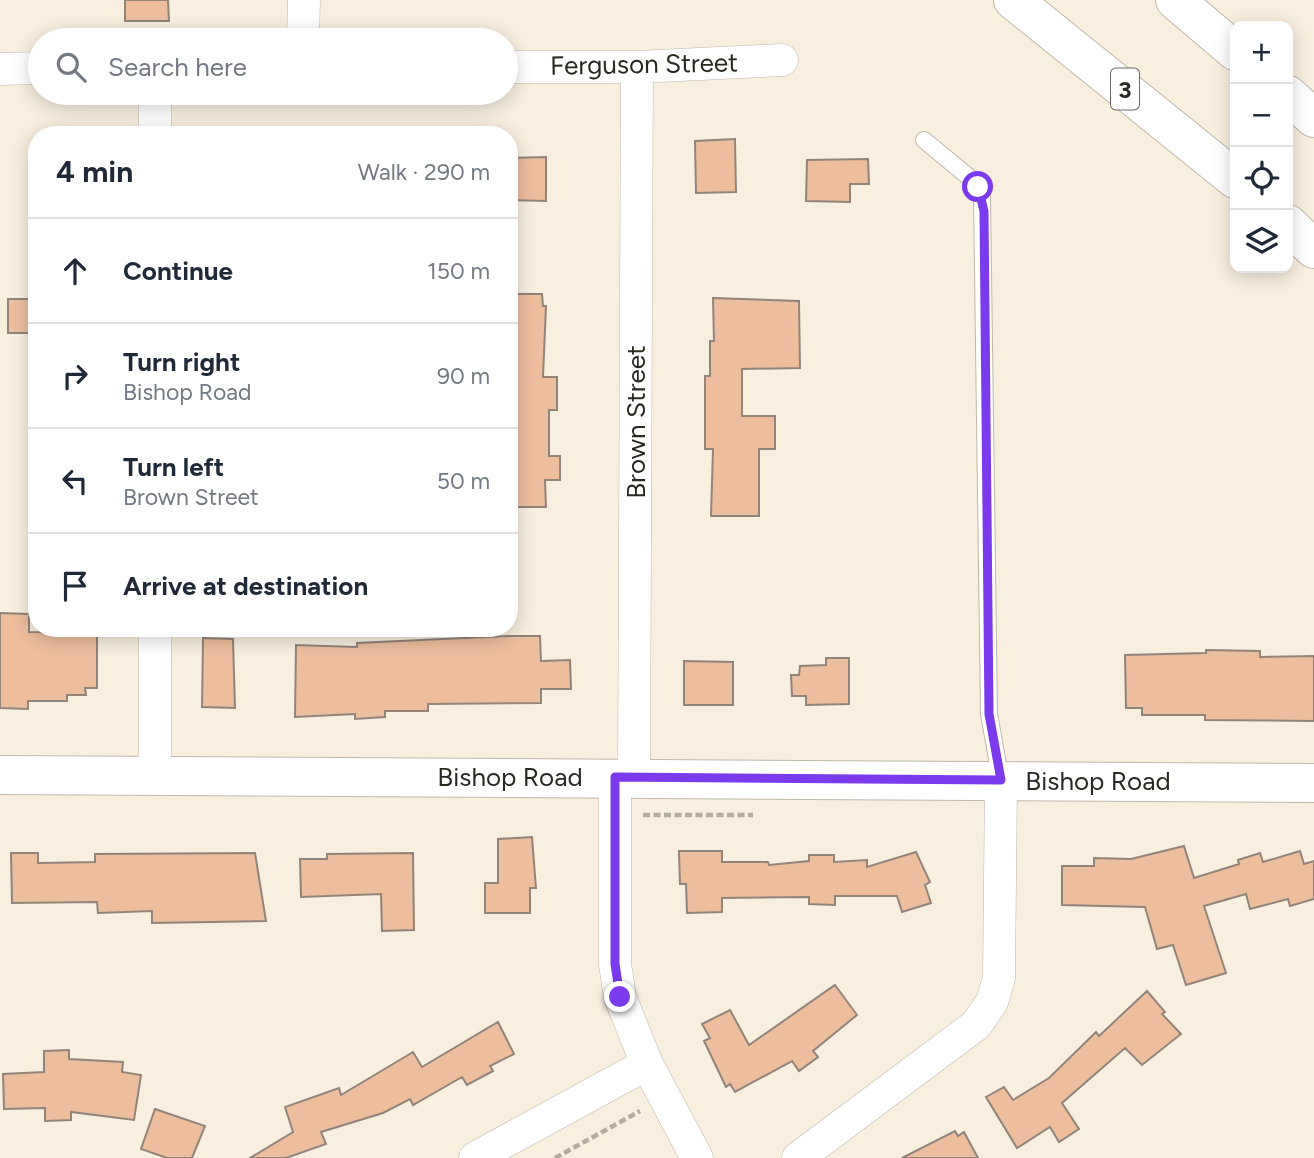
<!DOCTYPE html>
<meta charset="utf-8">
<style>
body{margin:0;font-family:Figtree,sans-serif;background:#f2f2f3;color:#1f2937}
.controls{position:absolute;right:21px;top:21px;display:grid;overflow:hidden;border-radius:14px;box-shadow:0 4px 18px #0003}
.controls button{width:63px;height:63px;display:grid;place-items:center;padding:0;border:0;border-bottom:2px solid #e0e1e3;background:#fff;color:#1f2937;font:35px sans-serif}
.stop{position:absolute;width:21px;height:21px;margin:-16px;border:5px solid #7c3aed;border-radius:50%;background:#fff}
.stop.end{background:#7c3aed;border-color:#fff;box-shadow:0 2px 7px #0008}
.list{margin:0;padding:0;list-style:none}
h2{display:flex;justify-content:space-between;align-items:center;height:91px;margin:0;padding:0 28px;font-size:30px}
h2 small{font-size:23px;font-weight:400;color:#747a83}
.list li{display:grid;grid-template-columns:46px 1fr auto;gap:21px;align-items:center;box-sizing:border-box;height:105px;padding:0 28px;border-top:2px solid #e0e1e3}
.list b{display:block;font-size:26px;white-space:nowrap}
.list p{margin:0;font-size:23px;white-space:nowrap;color:#747a83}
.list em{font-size:23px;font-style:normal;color:#747a83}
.icon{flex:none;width:38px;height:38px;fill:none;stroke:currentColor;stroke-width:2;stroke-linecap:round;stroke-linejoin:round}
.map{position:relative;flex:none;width:1314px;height:1158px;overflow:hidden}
.search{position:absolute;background:#fff;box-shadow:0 4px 18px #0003;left:28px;top:28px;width:490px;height:77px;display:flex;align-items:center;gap:18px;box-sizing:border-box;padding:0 24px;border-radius:38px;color:#747a83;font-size:26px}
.panel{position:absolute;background:#fff;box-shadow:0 4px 18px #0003;left:28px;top:126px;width:490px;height:511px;border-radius:28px}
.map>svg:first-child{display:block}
.building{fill:#ecbe9e;stroke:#93847a;stroke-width:2}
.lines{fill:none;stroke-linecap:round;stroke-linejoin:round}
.service-casing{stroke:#c0b8a9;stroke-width:18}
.minor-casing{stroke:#c0b8a9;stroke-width:33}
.tertiary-casing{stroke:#c0b8a9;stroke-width:40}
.trunk-casing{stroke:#c0b8a9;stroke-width:40}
.path{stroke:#b3ac9f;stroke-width:4.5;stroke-dasharray:7 3.5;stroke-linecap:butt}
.service{stroke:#fff;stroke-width:16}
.minor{stroke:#fff;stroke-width:32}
.tertiary{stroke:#fff;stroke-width:38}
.trunk{stroke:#fff;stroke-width:38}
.route{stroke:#7c3aed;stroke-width:9}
.labels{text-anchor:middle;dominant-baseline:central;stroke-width:6;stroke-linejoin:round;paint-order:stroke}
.shield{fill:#fff;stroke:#6b6864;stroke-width:2}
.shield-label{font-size:24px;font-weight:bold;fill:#2b2822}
.street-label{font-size:26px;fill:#2b2822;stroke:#fff}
</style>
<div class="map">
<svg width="1314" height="1158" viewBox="0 0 1314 1158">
<rect width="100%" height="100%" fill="#f8efdf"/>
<path class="building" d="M 125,0 L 168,0 L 169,21 L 125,21 Z
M 735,139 L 736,192 L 696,193 L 695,141 Z
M 546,157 L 546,201 L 509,200 L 509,158 Z
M 868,159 L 869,184 L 850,184 L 850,202 L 806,201 L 807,160 Z
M 509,294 L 542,294 L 543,306 L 546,306 L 543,377 L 557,377 L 557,410 L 549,410 L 549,456 L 560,456 L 560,480 L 545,480 L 546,507 L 510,507 Z
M 713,298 L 799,301 L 800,368 L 742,369 L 742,416 L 775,416 L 775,449 L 759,449 L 759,516 L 711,516 L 713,449 L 705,449 L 705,376 L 710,376 L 710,341 L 714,341 Z
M 8,299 L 37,299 L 37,333 L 8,333 Z
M 0,613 L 29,614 L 29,632 L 97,633 L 97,688 L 85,688 L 86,695 L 67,695 L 67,701 L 28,701 L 28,709 L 0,708 Z
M 508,636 L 540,636 L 541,661 L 570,660 L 571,689 L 541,689 L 541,703 L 428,704 L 428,711 L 385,711 L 385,717 L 355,719 L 355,714 L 295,717 L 296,645 L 357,647 L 357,643 Z
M 203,638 L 233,639 L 235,708 L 202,707 Z
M 1206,650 L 1260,651 L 1260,657 L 1314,656 L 1314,721 L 1205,720 L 1205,715 L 1142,715 L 1142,708 L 1126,708 L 1125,655 L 1206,653 Z
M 826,658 L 849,658 L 849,704 L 806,705 L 806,696 L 792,696 L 791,675 L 799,675 L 800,666 L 826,665 Z
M 684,661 L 733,662 L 733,705 L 684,705 Z
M 532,837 L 536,888 L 530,888 L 530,913 L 485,913 L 485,883 L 498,883 L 498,839 Z
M 1184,846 L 1194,878 L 1239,864 L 1238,860 L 1260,853 L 1263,862 L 1300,851 L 1304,864 L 1314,861 L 1314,899 L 1290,906 L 1288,899 L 1250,909 L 1246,894 L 1204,906 L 1226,973 L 1186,985 L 1173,945 L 1157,949 L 1145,907 L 1062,905 L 1062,866 L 1094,866 L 1094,858 L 1131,859 Z
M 679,851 L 722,851 L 722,862 L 768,862 L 769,865 L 809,861 L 809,855 L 834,855 L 834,862 L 867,860 L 867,867 L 916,852 L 930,882 L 925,885 L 931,903 L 902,912 L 897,896 L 835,896 L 835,905 L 809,904 L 809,897 L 722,898 L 722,912 L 687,913 L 686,884 L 680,884 Z
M 11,853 L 38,853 L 38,863 L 95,862 L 95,854 L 255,853 L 266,921 L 152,923 L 152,911 L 98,913 L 97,902 L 12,903 Z
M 413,853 L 414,930 L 382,931 L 381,894 L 301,897 L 300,859 L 327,859 L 327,854 Z
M 835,985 L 857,1015 L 813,1051 L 818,1057 L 799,1071 L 792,1061 L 735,1092 L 730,1084 L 726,1087 L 704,1041 L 710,1038 L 702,1024 L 730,1010 L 749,1045 Z
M 1147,991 L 1165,1012 L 1162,1014 L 1181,1034 L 1142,1065 L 1125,1048 L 1062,1103 L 1079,1129 L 1059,1142 L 1050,1127 L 1017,1148 L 986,1097 L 1004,1087 L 1013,1100 L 1049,1078 L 1096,1032 L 1099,1036 Z
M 498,1022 L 514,1054 L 490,1066 L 493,1071 L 467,1085 L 462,1077 L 413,1105 L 410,1099 L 383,1113 L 321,1132 L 326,1144 L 286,1158 L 250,1158 L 293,1132 L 285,1107 L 339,1088 L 341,1095 L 413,1052 L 422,1067 Z
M 69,1050 L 69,1059 L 123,1062 L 122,1072 L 141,1075 L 134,1120 L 71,1112 L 71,1120 L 45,1121 L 45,1108 L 4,1109 L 3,1074 L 44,1072 L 44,1051 Z
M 155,1109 L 205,1126 L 192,1158 L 167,1158 L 141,1149 Z
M 955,1131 L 958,1136 L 964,1132 L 978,1158 L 902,1158 Z"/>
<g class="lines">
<g class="service-casing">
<path id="service" d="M 924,140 L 970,178 L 982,197 L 989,714 L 1001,781"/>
</g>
<g class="minor-casing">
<path id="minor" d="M 303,40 L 304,0
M 506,67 L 637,67 L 782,60
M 0,69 L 40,68
M 155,135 L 155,93
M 155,776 L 155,628
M 615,777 L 615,964 L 620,997 L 647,1064 L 697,1158
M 634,778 L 637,67
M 475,1158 L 647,1064
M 798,1158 L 976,1025 L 992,1002 L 999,978 L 1001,781"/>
</g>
<g class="tertiary-casing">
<path id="tertiary" d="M 0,775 L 1314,783"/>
</g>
<g class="trunk-casing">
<path id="trunk" d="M 1013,0 L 1235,179
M 1175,0 L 1235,51
M 1288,95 L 1314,118
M 1288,224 L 1314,249"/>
</g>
<path class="path" d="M 643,815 L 753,815
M 555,1158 L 640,1111"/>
<use href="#service" class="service"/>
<use href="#minor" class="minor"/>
<use href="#tertiary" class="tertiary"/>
<use href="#trunk" class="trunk"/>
</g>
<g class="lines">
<path class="route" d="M 620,997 L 615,964 L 615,777 L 1001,780 L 989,714 L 984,211 L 978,187"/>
</g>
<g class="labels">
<rect class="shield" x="1111" y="68.5" width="28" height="41" rx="5"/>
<g class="shield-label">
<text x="1125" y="89">3</text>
</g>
<g class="street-label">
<text transform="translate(644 64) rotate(-1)">Ferguson Street</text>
<text transform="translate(636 422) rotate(-90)">Brown Street</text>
<text x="510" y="777">Bishop Road</text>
<text x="1098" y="781">Bishop Road</text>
</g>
</g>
</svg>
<div class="controls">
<button>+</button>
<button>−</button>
<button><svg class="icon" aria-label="locate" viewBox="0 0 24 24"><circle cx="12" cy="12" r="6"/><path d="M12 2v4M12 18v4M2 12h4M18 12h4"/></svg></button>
<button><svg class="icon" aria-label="layers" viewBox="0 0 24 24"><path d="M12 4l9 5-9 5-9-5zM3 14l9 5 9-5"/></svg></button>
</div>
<div class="stop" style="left:978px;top:187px"></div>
<div class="stop end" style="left:620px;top:997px"></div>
<div class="search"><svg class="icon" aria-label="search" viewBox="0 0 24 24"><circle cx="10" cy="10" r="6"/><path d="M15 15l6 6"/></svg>Search here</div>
<section class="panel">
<h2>4 min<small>Walk · 290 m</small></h2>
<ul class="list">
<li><svg class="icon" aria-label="ahead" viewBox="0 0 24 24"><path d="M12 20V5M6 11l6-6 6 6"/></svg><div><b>Continue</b></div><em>150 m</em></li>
<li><svg class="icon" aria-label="right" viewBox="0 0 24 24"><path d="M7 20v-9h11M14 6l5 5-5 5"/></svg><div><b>Turn right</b><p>Bishop Road</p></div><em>90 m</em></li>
<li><svg class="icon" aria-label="left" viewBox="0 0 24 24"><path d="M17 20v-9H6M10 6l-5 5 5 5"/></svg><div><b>Turn left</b><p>Brown Street</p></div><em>50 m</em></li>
<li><svg class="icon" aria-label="arrive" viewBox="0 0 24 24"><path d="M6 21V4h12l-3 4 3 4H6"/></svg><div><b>Arrive at destination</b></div></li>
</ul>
</section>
</div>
